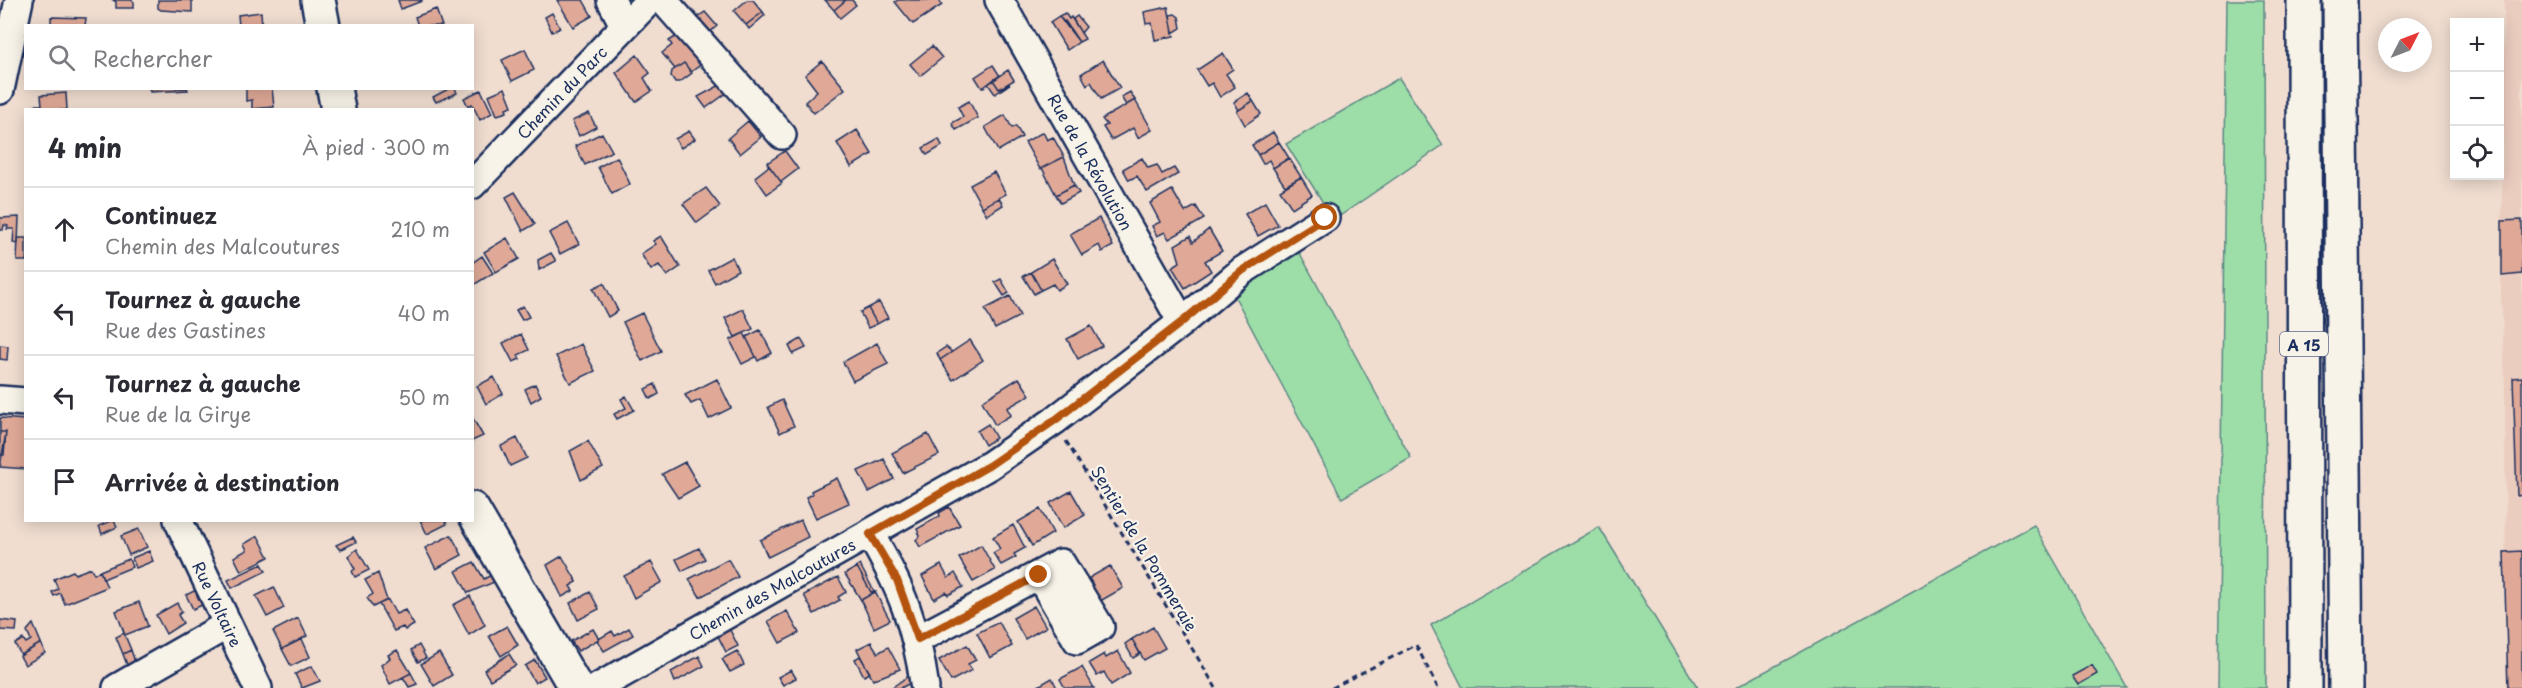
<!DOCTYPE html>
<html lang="fr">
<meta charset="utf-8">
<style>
body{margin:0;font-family:"Playpen Sans",sans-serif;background:#f2f2f3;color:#2b2b33}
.controls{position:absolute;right:18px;top:18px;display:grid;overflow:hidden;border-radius:0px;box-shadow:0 3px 15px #0003}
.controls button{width:54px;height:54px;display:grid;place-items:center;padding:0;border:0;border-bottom:2px solid #e1e1e2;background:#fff;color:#2b2b33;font:30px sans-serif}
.compass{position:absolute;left:2378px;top:18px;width:54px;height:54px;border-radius:50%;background:#fff;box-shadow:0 3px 15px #0003;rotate:48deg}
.stop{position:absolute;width:18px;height:18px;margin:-14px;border:4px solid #b45309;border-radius:50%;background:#fff}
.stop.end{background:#b45309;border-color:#fff;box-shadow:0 2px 6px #0008}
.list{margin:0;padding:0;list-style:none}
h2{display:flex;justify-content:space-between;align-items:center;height:78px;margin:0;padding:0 24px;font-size:26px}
h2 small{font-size:20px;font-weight:400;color:#7c7c81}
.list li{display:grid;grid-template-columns:39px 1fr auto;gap:18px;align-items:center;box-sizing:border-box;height:84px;padding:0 24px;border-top:2px solid #e1e1e2}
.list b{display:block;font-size:22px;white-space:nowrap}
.list p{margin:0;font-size:20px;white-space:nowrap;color:#7c7c81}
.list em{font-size:20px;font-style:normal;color:#7c7c81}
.icon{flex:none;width:33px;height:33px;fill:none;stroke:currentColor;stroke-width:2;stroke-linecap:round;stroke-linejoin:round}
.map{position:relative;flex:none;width:2522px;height:688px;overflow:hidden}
.search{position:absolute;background:#fff;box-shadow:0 3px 15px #0003;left:24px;top:24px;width:450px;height:66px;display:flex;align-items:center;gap:15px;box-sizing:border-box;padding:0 21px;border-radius:0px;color:#7c7c81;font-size:22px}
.panel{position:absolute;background:#fff;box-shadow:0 3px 15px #0003;left:24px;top:108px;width:450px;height:414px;border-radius:0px}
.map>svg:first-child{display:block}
.built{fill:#ebcdbf}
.green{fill:#9ddea8;stroke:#5c8683;stroke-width:1.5}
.building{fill:#e0a997;stroke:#1b2f5e;stroke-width:1.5}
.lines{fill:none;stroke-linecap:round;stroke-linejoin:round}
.minor-casing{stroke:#1b2f5e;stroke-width:32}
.major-casing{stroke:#1b2f5e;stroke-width:38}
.highway-casing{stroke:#1b2f5e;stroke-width:38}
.path{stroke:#1b2f5e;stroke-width:3;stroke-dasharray:6 4.5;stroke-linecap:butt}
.minor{stroke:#f7f3e8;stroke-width:27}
.major{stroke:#f7f3e8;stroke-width:33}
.highway{stroke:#f7f3e8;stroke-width:33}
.route{stroke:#b45309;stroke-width:8}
.labels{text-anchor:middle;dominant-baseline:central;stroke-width:4.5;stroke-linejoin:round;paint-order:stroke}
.shield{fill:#f7f3e8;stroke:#5d6a87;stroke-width:1.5}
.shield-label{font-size:15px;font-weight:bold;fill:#1b2f5e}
.street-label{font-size:16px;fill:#1b2f5e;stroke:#f7f3e8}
</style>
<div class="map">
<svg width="2522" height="688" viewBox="0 0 2522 688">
<rect width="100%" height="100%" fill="#f0ddd0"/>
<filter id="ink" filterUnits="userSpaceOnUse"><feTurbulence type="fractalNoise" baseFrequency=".0167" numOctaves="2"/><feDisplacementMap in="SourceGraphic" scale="12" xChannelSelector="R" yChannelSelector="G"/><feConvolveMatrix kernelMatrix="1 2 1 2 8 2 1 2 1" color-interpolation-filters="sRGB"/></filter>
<g filter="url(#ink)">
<path class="built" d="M 2504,0 L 2522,0 L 2522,688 L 2506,688 L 2505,380 L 2501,296 Z"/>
<path class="green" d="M 2227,0 L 2264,0 L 2266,688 L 2218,688 Z
M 1399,78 L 1443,145 L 1334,220 L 1286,144 Z
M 1297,248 L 1411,458 L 1342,498 L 1234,295 Z
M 2034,525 L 2127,688 L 1735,688 Z
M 1599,527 L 1698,688 L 1463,688 L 1431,625 Z"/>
<path class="building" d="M 113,0 L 131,0 L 134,2 L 134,8 L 116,8 L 116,2 Z
M 158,0 L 192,0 L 192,12 L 161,10 L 158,8 Z
M 398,0 L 422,0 L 422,1 L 401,9 Z
M 557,0 L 583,0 L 592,16 L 573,27 Z
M 747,0 L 753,0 L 763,12 L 746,25 L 734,11 Z
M 825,0 L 846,0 L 834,10 Z
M 846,0 L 852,0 L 856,5 L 840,18 L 834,10 Z
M 898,0 L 939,0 L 942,5 L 913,24 L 895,2 Z
M 1168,7 L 1174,36 L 1155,40 L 1152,23 L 1146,24 L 1144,12 Z
M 436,9 L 442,26 L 418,26 L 415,17 Z
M 261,12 L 262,26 L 239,26 L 238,15 Z
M 705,12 L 717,26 L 710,32 L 698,17 Z
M 763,12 L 765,15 L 749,29 L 746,25 Z
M 552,13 L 560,28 L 552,32 L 545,17 Z
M 1065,13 L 1069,19 L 1071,17 L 1085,39 L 1079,42 L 1065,21 L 1063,22 L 1059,16 Z
M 1175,14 L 1179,17 L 1181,28 L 1173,33 L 1170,15 Z
M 1059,16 L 1079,42 L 1067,50 L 1050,22 Z
M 1077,16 L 1086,27 L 1081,33 L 1073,19 Z
M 51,17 L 86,18 L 85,26 L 51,26 Z
M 688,34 L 708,59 L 691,72 L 684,63 L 675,69 L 662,53 L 672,45 L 669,41 L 677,36 L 680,40 Z
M 932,46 L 942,58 L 920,76 L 910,64 Z
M 525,49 L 534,70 L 512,81 L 502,60 Z
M 1223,53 L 1233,69 L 1226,74 L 1235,87 L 1220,97 L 1212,83 L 1207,86 L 1197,70 Z
M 637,55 L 650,73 L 644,78 L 652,91 L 636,102 L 616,73 Z
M 1103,60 L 1120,88 L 1101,99 L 1091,82 L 1087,85 L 1081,74 Z
M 822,61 L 845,89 L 814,113 L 805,102 L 817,91 L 805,75 Z
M 684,63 L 692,73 L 680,82 L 675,82 L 671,76 L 672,71 Z
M 993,65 L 1000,76 L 982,88 L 975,77 Z
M 1008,70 L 1014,80 L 999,89 L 993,80 Z
M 993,80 L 999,89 L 1010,84 L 995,94 L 988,84 Z
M 722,84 L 728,92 L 706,108 L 698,97 Z
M 149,88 L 187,88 L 188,90 L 150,92 Z
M 246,88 L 272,88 L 274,107 L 252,109 L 252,100 L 246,101 Z
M 450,88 L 455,88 L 457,93 L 436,102 L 433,97 Z
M 505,88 L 512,106 L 506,108 L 507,112 L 497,115 L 489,95 Z
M 481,90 L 492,113 L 480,120 L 472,104 L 468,106 L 464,98 Z
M 1130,92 L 1135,100 L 1126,105 L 1121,97 Z
M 66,93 L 67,110 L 35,110 L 35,105 L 42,105 L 41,95 Z
M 1248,93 L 1253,101 L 1239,110 L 1234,102 Z
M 1135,100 L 1152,130 L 1138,138 L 1133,128 L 1111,140 L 1103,127 L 1107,125 L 1102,119 Z
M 969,101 L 978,118 L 956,130 L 952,123 L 963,117 L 958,107 Z
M 1253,101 L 1261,114 L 1245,125 L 1237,111 Z
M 589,113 L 596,127 L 579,136 L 572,121 Z
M 1005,115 L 1012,128 L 1016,126 L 1022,137 L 998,151 L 985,127 Z
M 748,121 L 761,137 L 740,154 L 728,138 Z
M 857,130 L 872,154 L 851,167 L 837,143 Z
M 689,131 L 695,139 L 681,148 L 675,139 Z
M 1043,132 L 1047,140 L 1053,137 L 1064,157 L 1040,169 L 1025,142 Z
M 1273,132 L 1279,142 L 1258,155 L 1252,145 Z
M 602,133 L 612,151 L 585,165 L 575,146 Z
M 939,139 L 942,146 L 927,155 L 923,148 Z
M 1279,142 L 1289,158 L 1273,168 L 1269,160 L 1263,164 L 1258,155 Z
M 785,151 L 798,169 L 781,182 L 767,163 Z
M 617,157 L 630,184 L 612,194 L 598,167 Z
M 1064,157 L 1074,185 L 1056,195 L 1042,168 Z
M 1142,158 L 1148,168 L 1157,165 L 1162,174 L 1174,168 L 1178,174 L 1147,192 L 1137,176 L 1129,180 L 1123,169 Z
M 1289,158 L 1301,177 L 1285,186 L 1273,168 Z
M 769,166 L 782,183 L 767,194 L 755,177 Z
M 994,172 L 1006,194 L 982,207 L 970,185 Z
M 1301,177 L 1312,195 L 1292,208 L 1280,190 Z
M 1074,185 L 1079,193 L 1061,203 L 1056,195 Z
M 706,188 L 720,206 L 697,223 L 683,204 Z
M 1172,190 L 1185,212 L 1196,206 L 1204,219 L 1169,239 L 1165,232 L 1157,236 L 1152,226 L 1160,222 L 1150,203 Z
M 515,192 L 535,224 L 523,231 L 506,197 Z
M 999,198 L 1003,205 L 987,215 L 982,207 Z
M 1265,202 L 1278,225 L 1258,236 L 1245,214 Z
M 19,217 L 18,244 L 13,243 L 14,229 L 7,229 L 8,226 L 4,225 L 3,230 L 0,230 L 0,218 Z
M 1099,218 L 1113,246 L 1102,252 L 1099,245 L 1082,255 L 1070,234 Z
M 2522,220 L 2522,274 L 2502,276 L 2502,221 Z
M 568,223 L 579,244 L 560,254 L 549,233 Z
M 1209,229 L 1222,251 L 1205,261 L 1211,271 L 1185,288 L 1172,267 L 1180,262 L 1175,245 L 1190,236 L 1193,242 Z
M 661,236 L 680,267 L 667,276 L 659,265 L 651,270 L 641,254 L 656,244 L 653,241 Z
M 18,238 L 26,238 L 26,261 L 17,261 Z
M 507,238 L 519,259 L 496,272 L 484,252 Z
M 551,253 L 556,261 L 539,270 L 538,260 Z
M 482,256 L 493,273 L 472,286 L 472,263 Z
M 732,257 L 738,270 L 715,283 L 708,270 Z
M 1052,259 L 1067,284 L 1057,290 L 1053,284 L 1041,290 L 1031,272 Z
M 1031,272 L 1041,290 L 1034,294 L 1023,276 Z
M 1001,279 L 1009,293 L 1004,296 L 995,282 Z
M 604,283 L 618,311 L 608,317 L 593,288 Z
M 1010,296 L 1020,316 L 995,329 L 985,309 Z
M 879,302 L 888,318 L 877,324 L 868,308 Z
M 523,306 L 529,317 L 522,320 L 516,310 Z
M 868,308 L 877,324 L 868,328 L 860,312 Z
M 743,309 L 753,329 L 735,337 L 725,318 Z
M 642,313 L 661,351 L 642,361 L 623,322 Z
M 1091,326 L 1102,346 L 1078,359 L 1067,339 Z
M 760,330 L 772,353 L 758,361 L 746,337 Z
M 744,333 L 756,357 L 742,364 L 730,340 Z
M 521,334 L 529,350 L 518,355 L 520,359 L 513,362 L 503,343 Z
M 801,339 L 806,348 L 793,354 L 789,346 Z
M 970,340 L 983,360 L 953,380 L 940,360 Z
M 877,343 L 888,364 L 853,381 L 843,362 Z
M 581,344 L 595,371 L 570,383 L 556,356 Z
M 0,345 L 8,346 L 7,360 L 0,359 Z
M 946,347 L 952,352 L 940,360 L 937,353 Z
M 494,377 L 503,394 L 486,404 L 477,386 Z
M 2522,377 L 2522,495 L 2517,496 L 2513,378 Z
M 1019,378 L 1030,395 L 1007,408 L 1011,415 L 995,425 L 982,401 Z
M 717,379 L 731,408 L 709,419 L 700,400 L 691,404 L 685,395 Z
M 535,384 L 541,396 L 531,402 L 525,389 Z
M 655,384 L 659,394 L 650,399 L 645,389 Z
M 626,396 L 634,410 L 617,419 L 614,414 L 626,408 L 621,399 Z
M 782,400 L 794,426 L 780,433 L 768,407 Z
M 472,417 L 483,436 L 472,441 Z
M 0,418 L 26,420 L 26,469 L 0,467 L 6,432 L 0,432 Z
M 988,424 L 996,438 L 985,445 L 977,431 Z
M 0,432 L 6,432 L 4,455 L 0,455 Z
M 928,434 L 939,455 L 903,473 L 892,453 Z
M 517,438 L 527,458 L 510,466 L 501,446 Z
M 588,441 L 603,468 L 581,480 L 570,451 Z
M 884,459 L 894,479 L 869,492 L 858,471 Z
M 685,462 L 699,486 L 678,498 L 662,474 Z
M 837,478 L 849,503 L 816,518 L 806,497 L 812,494 L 811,491 Z
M 1071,491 L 1085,515 L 1063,528 L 1050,503 Z
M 949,507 L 960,525 L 920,547 L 916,540 L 920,536 L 917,529 L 940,516 L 939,513 Z
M 1040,509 L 1053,533 L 1032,546 L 1018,522 Z
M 114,520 L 117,527 L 102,534 L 99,526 Z
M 420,520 L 445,520 L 447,524 L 427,534 Z
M 801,520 L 808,537 L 768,557 L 760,540 Z
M 1013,525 L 1025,548 L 1014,554 L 1016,557 L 1001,565 L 993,553 L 1000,549 L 993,537 Z
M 139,529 L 147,547 L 129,555 L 121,536 Z
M 451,535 L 462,555 L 436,569 L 425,548 Z
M 258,536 L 269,557 L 241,571 L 234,557 L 247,550 L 244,544 Z
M 353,537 L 356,542 L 340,550 L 336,545 Z
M 981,545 L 995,570 L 973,582 L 959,558 Z
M 699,548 L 705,559 L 682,571 L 676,559 Z
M 357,549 L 369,570 L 355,577 L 352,571 L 355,569 L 348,556 Z
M 149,551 L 153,561 L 136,568 L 132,558 Z
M 2522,551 L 2522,688 L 2508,688 L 2504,552 Z
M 562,556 L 577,582 L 570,586 L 573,591 L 562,597 L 547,565 Z
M 129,559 L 132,567 L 103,579 L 100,571 Z
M 728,559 L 738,577 L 700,597 L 689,579 Z
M 474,562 L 484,579 L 495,573 L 499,580 L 468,593 L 456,571 Z
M 651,562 L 662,582 L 634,598 L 624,576 Z
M 262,564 L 266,571 L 232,588 L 228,580 Z
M 860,565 L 874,591 L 871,592 L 857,567 Z
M 941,565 L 948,578 L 955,573 L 963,587 L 948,595 L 946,592 L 934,599 L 922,576 Z
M 1110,566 L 1123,588 L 1095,604 L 1086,589 L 1093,585 L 1089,578 Z
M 857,567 L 871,592 L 875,592 L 861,600 L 845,574 Z
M 91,568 L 94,574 L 100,571 L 107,587 L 65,604 L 60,593 L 54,596 L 52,592 L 58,589 L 54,579 L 73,571 L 75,574 Z
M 378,573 L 387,600 L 373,607 L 367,598 L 373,594 L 365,580 Z
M 838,577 L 846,592 L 838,597 L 840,600 L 814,614 L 804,595 Z
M 274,587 L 284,608 L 267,617 L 256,596 Z
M 196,590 L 202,605 L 193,609 L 186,595 Z
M 590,592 L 599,609 L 578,620 L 570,603 Z
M 875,592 L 890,620 L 874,628 L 861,600 Z
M 470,596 L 485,625 L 469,635 L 453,605 Z
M 388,600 L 396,614 L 405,610 L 414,625 L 405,630 L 403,627 L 394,631 L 379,604 Z
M 139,602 L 148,626 L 125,635 L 116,611 Z
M 177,603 L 182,612 L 178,615 L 183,623 L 166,634 L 156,615 Z
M 1034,606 L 1046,627 L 1025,639 L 1013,618 Z
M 787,611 L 799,633 L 780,643 L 768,621 Z
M 298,618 L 307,636 L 282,649 L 273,631 Z
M 0,620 L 17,622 L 16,631 L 0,630 Z
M 999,622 L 1012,646 L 990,658 L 977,633 Z
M 33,624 L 41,643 L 21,655 L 15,644 L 23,639 L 26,643 L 31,640 L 27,631 Z
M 507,626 L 518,645 L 501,656 L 489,636 Z
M 1153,627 L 1165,648 L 1144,660 L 1132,639 Z
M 629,628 L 633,635 L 604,651 L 597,640 L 612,631 L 615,636 Z
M 729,628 L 738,646 L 726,652 L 717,634 Z
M 593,629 L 599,639 L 578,651 L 571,641 Z
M 124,633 L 131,650 L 123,654 L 116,637 Z
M 302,639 L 310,657 L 291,666 L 282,649 Z
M 1132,639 L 1140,654 L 1133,658 L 1125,644 Z
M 871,642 L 878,653 L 888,647 L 900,669 L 873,680 L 857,649 Z
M 41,643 L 45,653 L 25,665 L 20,656 Z
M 419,645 L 426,658 L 418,662 L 411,650 Z
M 967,645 L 976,660 L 968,664 L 972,670 L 951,681 L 939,660 Z
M 131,650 L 136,665 L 129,670 L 123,654 Z
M 397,650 L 411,673 L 390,684 L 381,665 L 390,658 L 388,655 Z
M 737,651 L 744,665 L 730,672 L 722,659 Z
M 1118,651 L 1130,673 L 1111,685 L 1104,672 L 1097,676 L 1089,663 L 1104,654 L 1106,658 Z
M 439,653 L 452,675 L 434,686 L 421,664 Z
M 509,654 L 516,665 L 490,680 L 484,670 Z
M 699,656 L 704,666 L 675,682 L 671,672 Z
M 860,656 L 870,673 L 864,676 L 855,659 Z
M 535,660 L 545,677 L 535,683 L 525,666 Z
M 2092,665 L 2097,674 L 2078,685 L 2072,676 Z
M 312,666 L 320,681 L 302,688 L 295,674 Z
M 1082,667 L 1094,688 L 1065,688 L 1060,679 Z
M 791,670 L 796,678 L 783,685 L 778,677 Z
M 411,673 L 417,684 L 409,687 L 403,677 Z
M 910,675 L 914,681 L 901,688 L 891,688 Z
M 1052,678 L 1057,688 L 1035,688 Z"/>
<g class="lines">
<g class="minor-casing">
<g id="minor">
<path d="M 611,0 L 624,25"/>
<path d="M 663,0 L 782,135"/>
<path id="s1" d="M 999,0 L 1182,322"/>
<path d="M 0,90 L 19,0"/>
<path id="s2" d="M 472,185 L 650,0"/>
<path d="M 0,400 L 26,402"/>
<path id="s3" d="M 178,520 L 258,688"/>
<path d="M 870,534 C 902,589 916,625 925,688"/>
<path d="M 918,639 L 1061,563 L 1100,627 L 1077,640 L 1039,575"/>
<path d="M 117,688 L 227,625"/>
<path id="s4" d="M 597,688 L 990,465 L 1054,421 L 1182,322 L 1242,271 L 1325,218"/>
</g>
</g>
<g class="major-casing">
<path id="major" d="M 318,0 L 323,26
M 334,88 L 338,110
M 472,509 L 576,688"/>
</g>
<g class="highway-casing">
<path id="highway" d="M 2304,0 L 2305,688
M 2340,0 L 2346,688"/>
</g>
<path class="path" d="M 1066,441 L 1216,688
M 1332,688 L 1416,645 L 1438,688"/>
<use href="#minor" class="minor"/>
<use href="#major" class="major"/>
<use href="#highway" class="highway"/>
</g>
</g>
<g class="lines" filter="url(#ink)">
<path class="route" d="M 1039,575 L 918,639 L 897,580 L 870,534 L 990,465 L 1054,421 L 1182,322 L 1242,271 L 1325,218"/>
</g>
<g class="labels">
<rect class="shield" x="2280" y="332" width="48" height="24" rx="4.5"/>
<g class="shield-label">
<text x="2304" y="344">A 15</text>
</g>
<g class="street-label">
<text stroke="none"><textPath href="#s2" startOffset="129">Chemin du Parc</textPath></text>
<text stroke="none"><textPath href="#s1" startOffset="186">Rue de la Révolution</textPath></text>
<text transform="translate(1145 548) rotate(59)">Sentier de la Pommeraie</text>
<text stroke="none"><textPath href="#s4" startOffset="201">Chemin des Malcoutures</textPath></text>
<text stroke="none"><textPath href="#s3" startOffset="93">Rue Voltaire</textPath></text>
</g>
</g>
</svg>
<div class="controls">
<button>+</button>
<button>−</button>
<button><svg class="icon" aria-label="locate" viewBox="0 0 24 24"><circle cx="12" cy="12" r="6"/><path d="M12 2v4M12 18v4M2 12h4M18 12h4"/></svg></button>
</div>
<svg class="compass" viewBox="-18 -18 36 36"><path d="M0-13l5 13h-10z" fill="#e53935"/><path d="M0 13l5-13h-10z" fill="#7c7c81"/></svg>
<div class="stop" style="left:1325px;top:218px"></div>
<div class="stop end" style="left:1039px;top:575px"></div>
<div class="search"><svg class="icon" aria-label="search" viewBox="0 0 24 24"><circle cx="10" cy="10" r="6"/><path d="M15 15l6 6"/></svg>Rechercher</div>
<section class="panel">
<h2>4 min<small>À pied · 300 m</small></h2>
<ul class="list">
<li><svg class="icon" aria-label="ahead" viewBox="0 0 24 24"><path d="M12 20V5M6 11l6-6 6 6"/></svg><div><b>Continuez</b><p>Chemin des Malcoutures</p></div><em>210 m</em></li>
<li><svg class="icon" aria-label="left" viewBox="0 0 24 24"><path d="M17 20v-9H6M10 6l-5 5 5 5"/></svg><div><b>Tournez à gauche</b><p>Rue des Gastines</p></div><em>40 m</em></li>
<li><svg class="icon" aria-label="left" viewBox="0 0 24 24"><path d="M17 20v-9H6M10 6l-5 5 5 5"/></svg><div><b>Tournez à gauche</b><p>Rue de la Girye</p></div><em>50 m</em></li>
<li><svg class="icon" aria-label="arrive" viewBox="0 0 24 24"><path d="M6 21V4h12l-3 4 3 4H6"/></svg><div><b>Arrivée à destination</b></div></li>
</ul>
</section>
</div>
